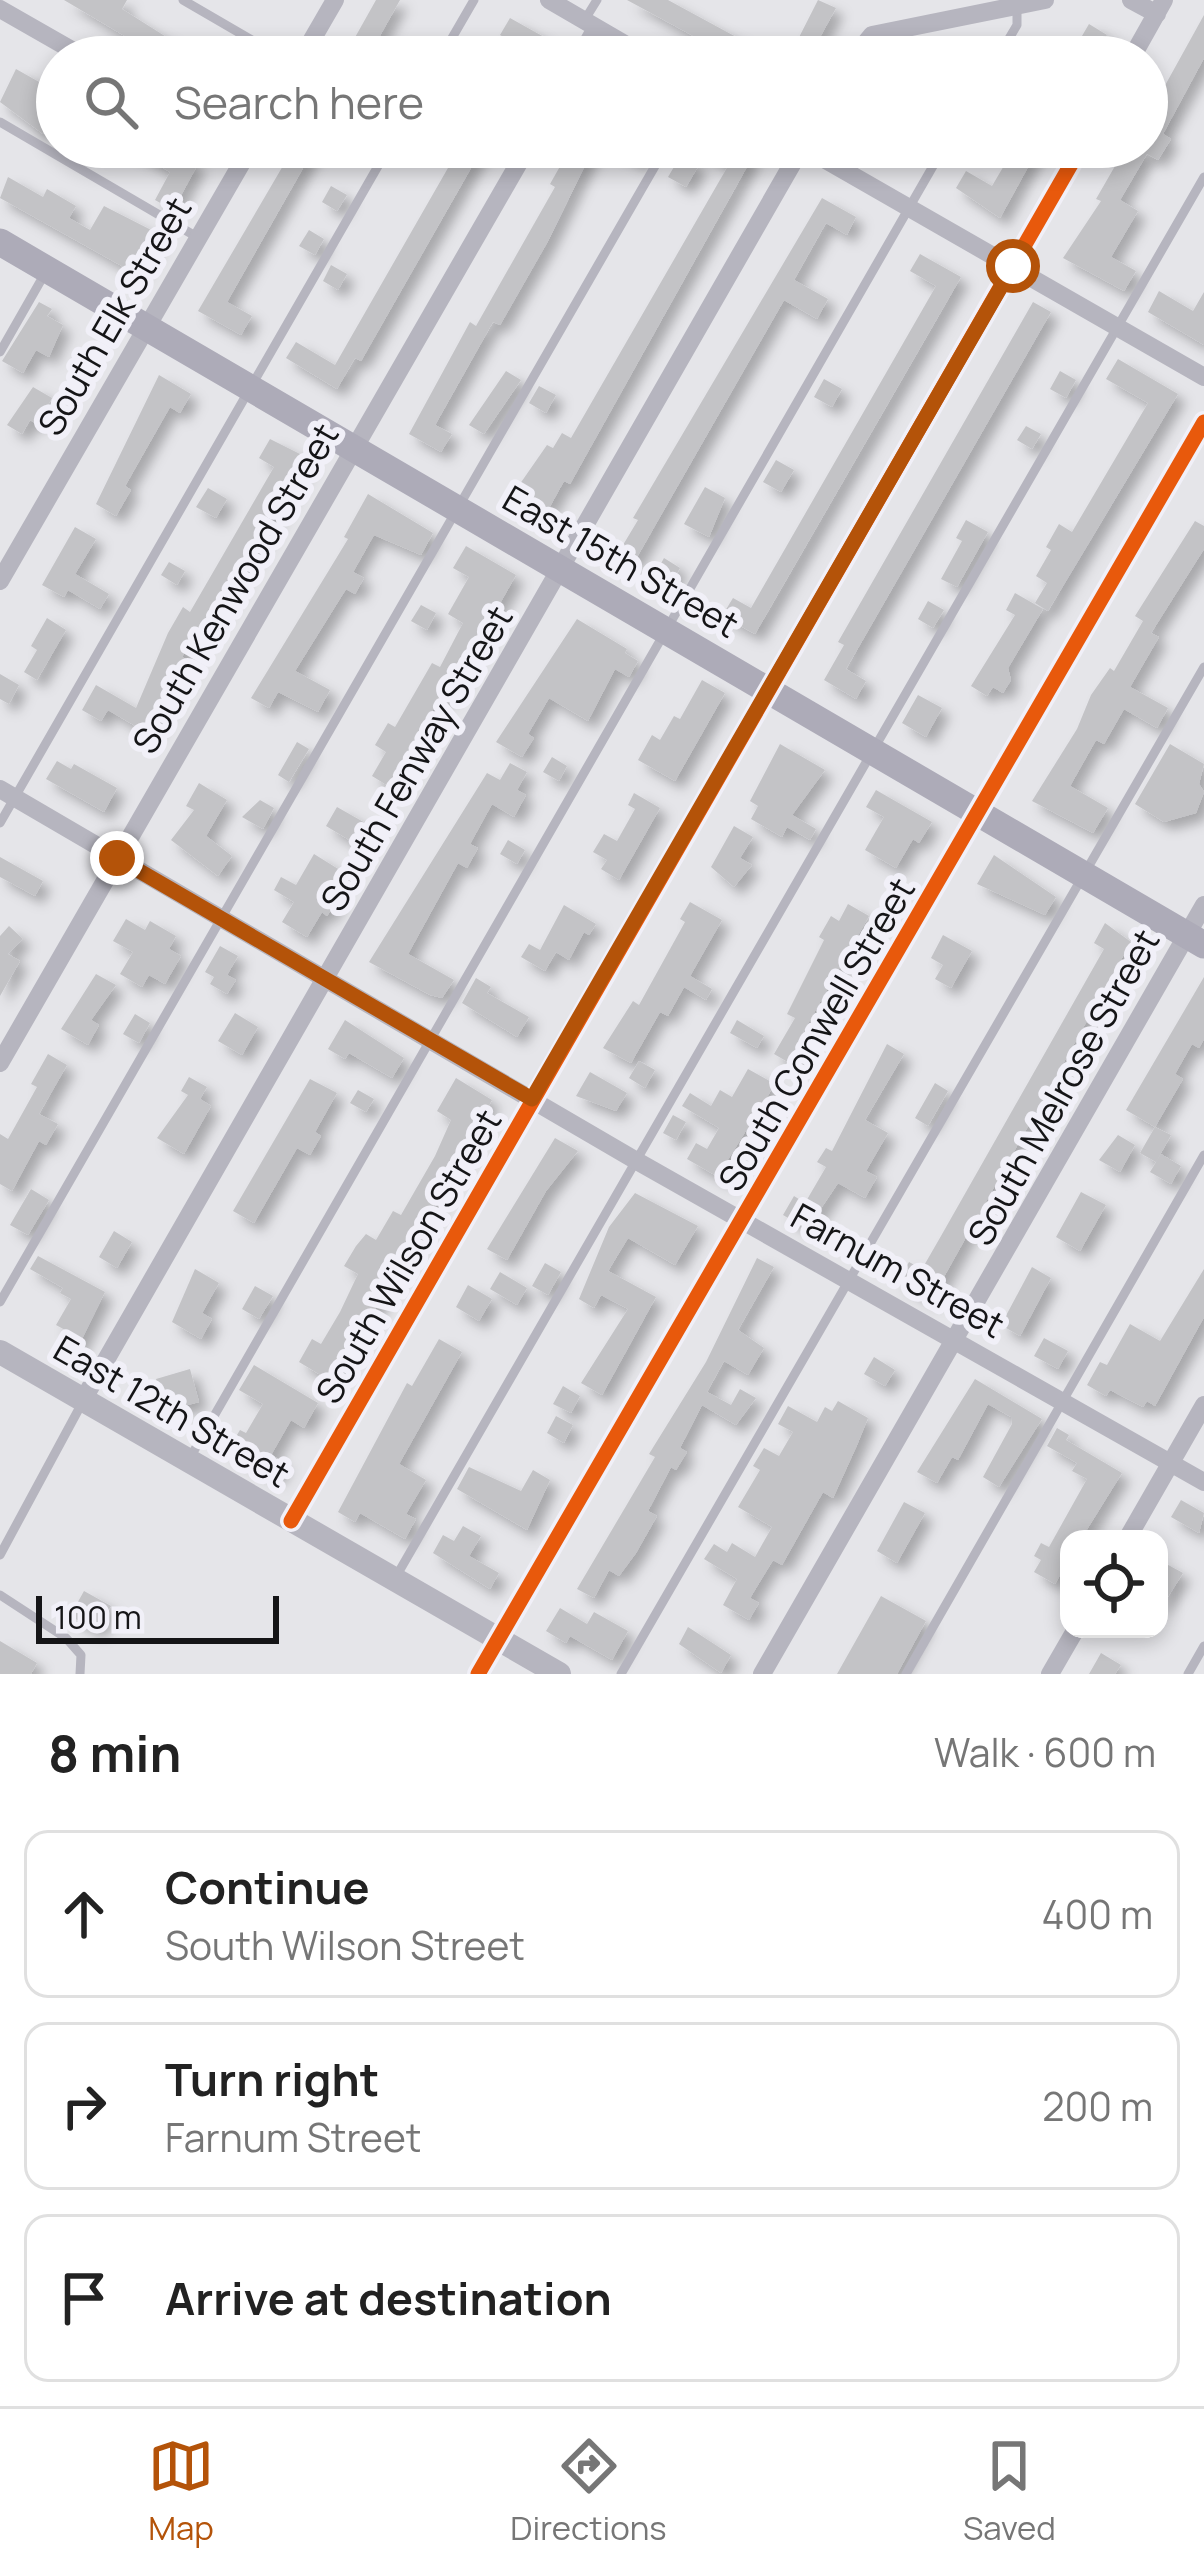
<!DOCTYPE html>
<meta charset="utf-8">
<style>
body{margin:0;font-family:Manrope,sans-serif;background:#f2f2f2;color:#222}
.controls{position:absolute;right:36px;bottom:36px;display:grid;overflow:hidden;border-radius:24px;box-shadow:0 6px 18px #0003}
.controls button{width:108px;height:108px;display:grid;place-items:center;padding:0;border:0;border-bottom:3px solid #e0e0e0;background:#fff;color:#222;font:60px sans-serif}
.scale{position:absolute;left:36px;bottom:30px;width:243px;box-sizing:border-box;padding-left:12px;border:6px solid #151517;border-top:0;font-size:33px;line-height:42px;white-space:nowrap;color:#151517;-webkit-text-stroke:9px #f1f0f8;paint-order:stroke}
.stop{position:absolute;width:36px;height:36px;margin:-27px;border:9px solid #b45309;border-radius:50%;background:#fff}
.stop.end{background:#b45309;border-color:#fff;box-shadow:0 3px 12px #0008}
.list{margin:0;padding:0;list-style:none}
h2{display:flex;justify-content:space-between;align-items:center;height:156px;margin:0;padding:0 48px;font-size:51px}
h2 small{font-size:39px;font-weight:400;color:#767676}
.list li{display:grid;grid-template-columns:78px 1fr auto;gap:36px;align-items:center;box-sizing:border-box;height:168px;margin:0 24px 24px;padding:0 24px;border:3px solid #e0e0e0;border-radius:24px}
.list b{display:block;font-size:45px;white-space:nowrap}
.list p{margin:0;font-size:39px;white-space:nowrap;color:#767676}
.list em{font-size:39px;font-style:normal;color:#767676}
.icon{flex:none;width:66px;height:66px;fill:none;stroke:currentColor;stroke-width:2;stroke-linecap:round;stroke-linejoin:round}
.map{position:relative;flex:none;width:1204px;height:1674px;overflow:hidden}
.search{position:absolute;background:#fff;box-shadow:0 6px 18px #0003;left:36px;right:36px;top:36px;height:132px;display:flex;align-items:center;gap:30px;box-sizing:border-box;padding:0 42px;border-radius:66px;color:#767676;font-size:45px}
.sheet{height:732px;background:#fff}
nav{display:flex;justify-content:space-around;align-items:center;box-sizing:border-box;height:168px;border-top:3px solid #e0e0e0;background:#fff;font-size:33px;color:#767676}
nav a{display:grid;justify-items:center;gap:6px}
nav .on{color:#b45309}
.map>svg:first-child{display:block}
.building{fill:#c3c3c6;filter:url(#shadow)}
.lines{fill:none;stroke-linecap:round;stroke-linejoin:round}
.service{stroke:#b6b5bf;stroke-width:9}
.minor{stroke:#b6b5bf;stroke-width:18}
.tertiary{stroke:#b6b5bf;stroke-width:24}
.secondary{stroke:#adabb8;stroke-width:27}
.cycleway-casing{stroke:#f1f0f8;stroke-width:22}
.cycleway{stroke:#e8590c;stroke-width:15}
.route{stroke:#b45309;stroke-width:15}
.labels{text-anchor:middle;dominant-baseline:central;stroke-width:12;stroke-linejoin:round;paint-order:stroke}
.street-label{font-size:36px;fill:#151517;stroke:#f1f0f8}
</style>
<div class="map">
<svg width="1204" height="1674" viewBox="0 0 1204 1674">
<defs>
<filter id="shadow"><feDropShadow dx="8" dy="8" stdDeviation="6" flood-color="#0004"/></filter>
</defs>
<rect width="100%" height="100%" fill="#e5e5e9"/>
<path class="building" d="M 64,0 L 127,0 L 122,9 L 198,57 L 160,57 Z
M 376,0 L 400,0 L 368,57 L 344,57 Z
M 627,0 L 668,0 L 773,57 L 732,57 Z
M 818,0 L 836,8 L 809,57 L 789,57 Z
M 1204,15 L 1204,58 L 1163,134 L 1171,139 L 1158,160 L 1147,154 L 1120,200 L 1138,211 L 1111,257 L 1136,271 L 1124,291 L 1063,258 L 1101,201 L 1096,199 L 1126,147 L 1147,147 L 1147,118 Z
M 510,18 L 544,37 L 534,55 L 500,35 Z
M 1089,24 L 1107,35 L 1095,57 L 1079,57 L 1072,53 Z
M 16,69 L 48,87 L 57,70 L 57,110 L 43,134 L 0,102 Z
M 126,147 L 168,147 L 198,164 L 173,210 L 155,200 L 170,172 Z
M 294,147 L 315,147 L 227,302 L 252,316 L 241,335 L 198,311 Z
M 460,147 L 483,147 L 361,361 L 355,358 L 337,389 L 286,358 L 296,342 L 335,365 Z
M 571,147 L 594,147 L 548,241 L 500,325 L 493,322 L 435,425 L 452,434 L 441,452 L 409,434 L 470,322 L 476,326 L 555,187 L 550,184 Z
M 611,147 L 648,147 L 639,163 Z
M 695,147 L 737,147 L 753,156 L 570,484 L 564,481 L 548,510 L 515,491 L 547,445 L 553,448 L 562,433 L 571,438 L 728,166 Z
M 1015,147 L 1039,147 L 1000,218 L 956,188 L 966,171 L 992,186 Z
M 681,155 L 699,165 L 686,187 L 668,177 Z
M 8,177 L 43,197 L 47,189 L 76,206 L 69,218 L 90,230 L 104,206 L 159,234 L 136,274 L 0,198 Z
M 331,186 L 347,195 L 337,211 L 322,202 Z
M 822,198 L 856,217 L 847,235 L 826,223 L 794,280 L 828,299 L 817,319 L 784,300 L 633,564 L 617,555 L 638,520 L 633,518 Z
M 309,230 L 324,239 L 315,255 L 299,246 Z
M 920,254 L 961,277 L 755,634 L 722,616 L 733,598 L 751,608 L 936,286 L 910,271 Z
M 331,265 L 347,274 L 338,290 L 323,281 Z
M 1159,291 L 1193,311 L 1204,292 L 1204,345 L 1148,312 Z
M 39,302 L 52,309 L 47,316 L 63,325 L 49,357 L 36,350 L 23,373 L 2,361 Z
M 1033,302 L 1051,312 L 846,669 L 866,681 L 856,699 L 824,680 L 844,645 L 838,642 Z
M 1118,359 L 1178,394 L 1048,611 L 1035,603 L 1047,583 L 1036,576 L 1051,550 L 1046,547 L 1059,524 L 1072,532 L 1148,403 L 1106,379 Z
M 506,371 L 521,380 L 484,434 L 469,425 Z
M 1060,371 L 1076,380 L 1066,398 L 1050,389 Z
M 159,375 L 191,394 L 180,413 L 170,407 L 125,486 L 131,490 L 116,516 L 96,504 Z
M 824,379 L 842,389 L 832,407 L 814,397 Z
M 539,386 L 556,395 L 546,413 L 529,403 Z
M 33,387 L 52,398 L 37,424 L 30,420 L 22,434 L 7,425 Z
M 1026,426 L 1041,434 L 1032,449 L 1017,440 Z
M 270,439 L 308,458 L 215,616 L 208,612 L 182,657 L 189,661 L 149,734 L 108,710 L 101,721 L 82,710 L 96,685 L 136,708 L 168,633 L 183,607 L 190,612 L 274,467 L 259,458 Z
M 776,460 L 794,470 L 781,492 L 763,482 Z
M 705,487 L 725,498 L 709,537 L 684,524 Z
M 208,488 L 227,499 L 216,518 L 196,507 Z
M 368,494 L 433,533 L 421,555 L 374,535 L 353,572 L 364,578 L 355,594 L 346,589 L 295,671 L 330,690 L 318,712 L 278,692 L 269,708 L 251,698 L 348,539 L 344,537 Z
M 966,520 L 988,532 L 957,587 L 941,579 L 962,541 L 956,538 Z
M 1195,521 L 1204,526 L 1204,549 L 1151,633 L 1159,637 L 1130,687 L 1168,708 L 1157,728 L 1124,709 L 1104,744 L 1096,740 L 1070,786 L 1108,808 L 1093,833 L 1032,801 L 1077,729 L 1091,695 L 1110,668 L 1114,671 L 1143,621 L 1135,616 Z
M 75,527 L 96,539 L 75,574 L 109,594 L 100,609 L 68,590 L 64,597 L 42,585 Z
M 466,546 L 516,575 L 447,697 L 442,694 L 416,739 L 421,742 L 393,789 L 372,776 L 386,752 L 375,745 L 388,723 L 395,727 L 432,663 L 440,667 L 463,623 L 448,614 L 469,577 L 453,568 Z
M 664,558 L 680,568 L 670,585 L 654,576 Z
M 169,562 L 185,571 L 177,585 L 161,575 Z
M 1015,593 L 1043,609 L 1008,668 L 1011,680 L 1003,693 L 993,687 L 987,696 L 971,686 L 1015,615 L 1006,610 Z
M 928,601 L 944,610 L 933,628 L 918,619 Z
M 421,605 L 436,613 L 427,630 L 411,621 Z
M 47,618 L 66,630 L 37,680 L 24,672 L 37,650 L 31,646 Z
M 577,619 L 627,649 L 625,653 L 638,661 L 629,677 L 615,669 L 588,721 L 549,698 L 528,734 L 534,738 L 522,757 L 496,742 Z
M 0,674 L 19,685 L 9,704 L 0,699 Z
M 702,680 L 725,693 L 675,781 L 638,760 L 652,735 L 660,740 L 674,716 L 680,719 Z
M 918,695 L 942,708 L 926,737 L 902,723 Z
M 297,742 L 309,749 L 289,782 L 278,775 Z
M 780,744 L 825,770 L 792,815 L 816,829 L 810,840 L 787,827 L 782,837 L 751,819 L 758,806 L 750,801 Z
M 1170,744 L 1204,764 L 1199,784 L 1204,792 L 1196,813 L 1164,822 L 1135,804 Z
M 552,757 L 567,766 L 559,781 L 543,772 Z
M 57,761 L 71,769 L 74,764 L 117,788 L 104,812 L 46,779 Z
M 510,763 L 527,772 L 517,790 L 526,795 L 514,817 L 492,804 L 470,844 L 478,848 L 467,868 L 458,863 L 408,954 L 454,980 L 442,998 L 430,995 L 369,962 L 487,773 L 500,780 Z
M 199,783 L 227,800 L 206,836 L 232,856 L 218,876 L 171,840 L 194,810 L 186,806 Z
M 876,790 L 932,822 L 919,843 L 913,839 L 896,868 L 865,850 L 884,817 L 866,807 Z
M 634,793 L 660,808 L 619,880 L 601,869 L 607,860 L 593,852 L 604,834 L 617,841 L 635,809 L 628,805 Z
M 260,800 L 274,808 L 263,829 L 242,817 Z
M 337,807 L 367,824 L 356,844 L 326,826 Z
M 734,826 L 753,837 L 740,858 L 752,865 L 734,887 L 711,867 Z
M 508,840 L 525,850 L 517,864 L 500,854 Z
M 314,854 L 343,872 L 331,893 L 339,898 L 327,916 L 322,912 L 307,937 L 282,922 L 294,902 L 274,890 L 281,877 L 296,885 Z
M 994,855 L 1056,897 L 1045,915 L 977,884 Z
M 0,857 L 43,881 L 35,896 L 0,877 Z
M 690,902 L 722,920 L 690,976 L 712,989 L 706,1000 L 684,987 L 668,1016 L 660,1012 L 631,1063 L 603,1048 L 633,1001 L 639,1005 L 685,922 L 680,919 Z
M 848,904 L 869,916 L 803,1032 L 810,1036 L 793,1065 L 774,1054 L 795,1018 L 787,1014 L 824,940 L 819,937 L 831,916 L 839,921 Z
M 564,905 L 596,924 L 589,935 L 584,932 L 569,960 L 556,952 L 545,971 L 521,957 L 529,944 L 540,950 Z
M 126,919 L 145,930 L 150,921 L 176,936 L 169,949 L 181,956 L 165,984 L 149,975 L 142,987 L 120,974 L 133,952 L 113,941 Z
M 1105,923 L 1131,942 L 931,1300 L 898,1282 L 909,1262 L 922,1269 L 941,1236 L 1104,949 L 1094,943 Z
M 9,926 L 23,939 L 8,954 L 20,961 L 0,996 L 0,936 Z
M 943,935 L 972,951 L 951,988 L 935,979 L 943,965 L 931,958 Z
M 220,946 L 238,956 L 227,975 L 236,980 L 227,994 L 210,984 L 214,977 L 205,972 Z
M 96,974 L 116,985 L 91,1020 L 99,1025 L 88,1045 L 61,1029 Z
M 1204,977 L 1204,1039 L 1199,1048 L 1192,1044 L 1175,1074 L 1183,1079 L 1155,1127 L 1126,1110 Z
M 476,978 L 491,987 L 487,993 L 529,1017 L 517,1037 L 462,1003 Z
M 235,1013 L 258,1027 L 242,1055 L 218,1041 Z
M 135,1014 L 150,1023 L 139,1043 L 123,1034 Z
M 345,1020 L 404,1058 L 392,1078 L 349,1053 L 345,1059 L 328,1049 Z
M 737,1020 L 764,1036 L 757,1048 L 730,1033 Z
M 887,1044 L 904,1054 L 865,1120 L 888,1133 L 866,1171 L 877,1177 L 865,1198 L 838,1183 L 807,1229 L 783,1215 L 794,1196 L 805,1203 L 826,1167 L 817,1162 L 826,1148 L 832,1151 Z
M 48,1054 L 67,1065 L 39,1114 L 58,1124 L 46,1145 L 39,1141 L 12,1191 L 0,1184 L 0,1134 L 8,1139 L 37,1087 L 31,1084 Z
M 639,1061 L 655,1070 L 645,1088 L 629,1078 Z
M 748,1069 L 775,1084 L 727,1161 L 734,1165 L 725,1181 L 687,1159 L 696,1143 L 707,1149 L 719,1128 L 682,1106 L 690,1093 L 711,1106 L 720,1090 L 732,1097 Z
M 590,1072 L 627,1093 L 616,1111 L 576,1096 Z
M 189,1077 L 207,1087 L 200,1099 L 211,1106 L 184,1154 L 157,1138 L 188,1095 L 181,1091 Z
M 456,1078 L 492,1100 L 429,1213 L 423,1210 L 409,1235 L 417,1239 L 409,1252 L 400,1247 L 385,1271 L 391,1275 L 375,1310 L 329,1380 L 299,1362 L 312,1339 L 321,1344 L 340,1312 L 358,1274 L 344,1266 L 356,1246 L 366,1234 L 376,1240 L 393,1211 L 401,1215 L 435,1156 L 451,1120 L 437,1111 Z
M 310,1079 L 337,1093 L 315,1132 L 321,1136 L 310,1155 L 297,1148 L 254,1223 L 233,1211 Z
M 935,1083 L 948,1091 L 928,1126 L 915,1118 Z
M 358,1090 L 374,1099 L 366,1112 L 350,1103 Z
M 673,1115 L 686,1122 L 676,1140 L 663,1133 Z
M 1155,1127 L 1171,1135 L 1156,1162 L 1140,1153 Z
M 1118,1135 L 1135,1145 L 1120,1172 L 1099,1160 Z
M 555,1138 L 578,1151 L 546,1191 L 507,1260 L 487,1249 Z
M 1161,1154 L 1181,1166 L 1171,1184 L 1150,1172 Z
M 31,1189 L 49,1200 L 28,1235 L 10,1225 Z
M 1081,1192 L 1106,1205 L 1080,1251 L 1056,1237 Z
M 635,1193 L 698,1226 L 675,1265 L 628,1238 L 608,1271 L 656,1297 L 602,1395 L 581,1383 L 628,1309 L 601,1295 L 594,1308 L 579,1299 L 609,1227 Z
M 114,1231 L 132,1242 L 117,1268 L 99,1257 Z
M 38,1256 L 105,1292 L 73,1357 L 58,1349 L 67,1331 L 56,1325 L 71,1299 L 60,1293 L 63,1288 L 30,1269 Z
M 757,1258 L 774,1267 L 738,1330 L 764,1348 L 748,1375 L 724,1361 L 707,1392 L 731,1405 L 740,1389 L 756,1398 L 736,1425 L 702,1405 L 680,1448 L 687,1452 L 676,1470 L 671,1467 L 648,1511 L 657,1516 L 636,1553 L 619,1576 L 609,1570 L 594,1598 L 577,1589 L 655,1457 L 649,1454 L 706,1362 Z
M 545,1263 L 561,1272 L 548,1295 L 532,1286 Z
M 1032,1267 L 1051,1278 L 1020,1336 L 1001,1325 Z
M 195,1269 L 219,1283 L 202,1313 L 212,1319 L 201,1339 L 172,1322 Z
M 1204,1269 L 1204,1317 L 1155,1406 L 1147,1401 L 1143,1407 L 1110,1390 L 1106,1396 L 1087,1385 L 1100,1362 L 1107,1365 L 1130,1324 L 1160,1341 Z
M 500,1272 L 527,1288 L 517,1305 L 490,1289 Z
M 468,1285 L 492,1299 L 479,1321 L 456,1307 Z
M 255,1286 L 273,1296 L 259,1319 L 242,1309 Z
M 1044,1338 L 1068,1351 L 1058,1369 L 1034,1356 Z
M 439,1339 L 462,1352 L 399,1464 L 426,1480 L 406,1514 L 416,1519 L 405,1539 L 360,1513 L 355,1522 L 338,1512 L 407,1383 L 412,1386 Z
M 874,1357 L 895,1370 L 885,1386 L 864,1374 Z
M 254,1365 L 318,1403 L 304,1428 L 291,1420 L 271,1455 L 284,1462 L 275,1478 L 227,1451 L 240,1430 L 246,1433 L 263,1404 L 239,1390 Z
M 190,1369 L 199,1402 L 165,1411 L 156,1379 Z
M 975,1379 L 1042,1419 L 999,1487 L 983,1477 L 1012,1424 L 1011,1417 L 988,1404 L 958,1460 L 952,1457 L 937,1483 L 917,1472 Z
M 563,1386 L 580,1396 L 571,1413 L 553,1404 Z
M 838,1401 L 868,1418 L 857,1445 L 833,1498 L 823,1492 L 782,1565 L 773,1560 L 750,1598 L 759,1603 L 749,1620 L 723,1605 L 737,1579 L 704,1559 L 714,1544 L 727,1552 L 732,1543 L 755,1557 L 772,1527 L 738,1507 L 760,1470 L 753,1466 L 764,1448 L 779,1456 L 793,1432 L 778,1424 L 788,1406 L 817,1422 L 825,1407 L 832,1411 Z
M 556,1416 L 573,1425 L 564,1443 L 547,1433 Z
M 1057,1428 L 1069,1435 L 1066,1440 L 1122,1473 L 1081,1539 L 1069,1539 L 1069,1559 L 1055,1584 L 1034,1572 L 1041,1560 L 1034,1556 L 1041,1543 L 1049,1547 L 1087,1479 L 1072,1471 L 1077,1463 L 1047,1446 Z
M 469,1467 L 521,1491 L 533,1470 L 550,1480 L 527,1530 L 457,1489 Z
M 1181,1500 L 1204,1513 L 1199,1533 L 1171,1517 Z
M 904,1502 L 925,1513 L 897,1563 L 877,1551 Z
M 463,1526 L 481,1536 L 469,1556 L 499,1573 L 490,1589 L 433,1553 L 443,1535 L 454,1541 Z
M 1159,1560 L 1183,1573 L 1159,1611 Z
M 84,1591 L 111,1606 L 97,1631 L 70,1616 Z
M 881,1596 L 926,1621 L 897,1674 L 837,1674 Z
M 560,1608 L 587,1624 L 594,1612 L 628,1631 L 612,1660 L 570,1636 L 566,1643 L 546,1631 Z
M 688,1627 L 731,1655 L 721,1673 L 679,1644 Z
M 0,1641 L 37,1663 L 31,1674 L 0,1674 Z
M 1101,1653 L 1121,1665 L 1115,1674 L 1089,1674 Z"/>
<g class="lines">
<path class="service" d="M 183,0 L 281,57
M 584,21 L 597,0
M 441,57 L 474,0
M 998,57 L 1017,25 L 1017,8
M 0,122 L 197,237
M 0,352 L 44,275
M 0,823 L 389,147
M 0,1302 L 666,147
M 191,1456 L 944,147
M 0,1555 L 81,1405
M 397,1575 L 1204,177
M 0,1595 L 66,1638 L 81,1655 L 80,1674
M 621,1674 L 1204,667
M 906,1674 L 1204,1155
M 1188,1674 L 1204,1646"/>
<path class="minor" d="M 549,0 L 647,57
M 1131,0 L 1157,14
M 0,9 L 84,57
M 302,57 L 335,0
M 580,57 L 596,28
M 854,57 L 872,35 L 1045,0
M 1132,57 L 1164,0
M 803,147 L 1204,377
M 0,581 L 251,147
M 0,789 L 635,1160 L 1204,1482
M 0,1063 L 528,147
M 83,1400 L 802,147
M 291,1521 L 1081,147
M 1127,1539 L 1204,1405
M 478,1674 L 1204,422
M 762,1674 L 1204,905
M 1050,1674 L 1076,1629"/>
<path class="tertiary" d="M 0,1352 L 559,1674"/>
<path class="secondary" d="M 0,242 L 1204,945"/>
<g class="cycleway-casing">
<path id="cycleway" d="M 291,1521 L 1081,147
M 478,1674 L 1204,422"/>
</g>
<use href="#cycleway" class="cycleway"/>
</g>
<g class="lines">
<path class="route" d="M 117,858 L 532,1099 L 1013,266"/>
</g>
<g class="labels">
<g class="street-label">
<text transform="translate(114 316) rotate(-60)">South Elk Street</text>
<text transform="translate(621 561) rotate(30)">East 15th Street</text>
<text transform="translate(235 588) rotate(-60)">South Kenwood Street</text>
<text transform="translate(416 758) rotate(-60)">South Fenway Street</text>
<text transform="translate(816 1034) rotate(-60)">South Conwell Street</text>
<text transform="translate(1063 1087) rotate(-61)">South Melrose Street</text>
<text transform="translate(408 1256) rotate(-60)">South Wilson Street</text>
<text transform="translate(898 1270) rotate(29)">Farnum Street</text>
<text transform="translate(172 1411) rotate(30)">East 12th Street</text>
</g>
</g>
</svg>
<div class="controls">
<button><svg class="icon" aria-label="locate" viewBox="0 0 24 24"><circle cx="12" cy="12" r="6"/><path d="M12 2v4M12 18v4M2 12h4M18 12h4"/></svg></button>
</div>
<div class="scale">100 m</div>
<div class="stop" style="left:1013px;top:266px"></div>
<div class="stop end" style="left:117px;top:858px"></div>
<div class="search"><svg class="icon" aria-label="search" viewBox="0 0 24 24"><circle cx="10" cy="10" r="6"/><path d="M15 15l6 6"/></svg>Search here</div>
</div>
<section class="sheet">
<h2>8 min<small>Walk · 600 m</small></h2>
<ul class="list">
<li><svg class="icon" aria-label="ahead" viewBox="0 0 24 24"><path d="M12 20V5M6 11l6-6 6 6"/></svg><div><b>Continue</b><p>South Wilson Street</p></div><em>400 m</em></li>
<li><svg class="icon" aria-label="right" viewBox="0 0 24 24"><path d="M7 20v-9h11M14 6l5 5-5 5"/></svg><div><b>Turn right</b><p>Farnum Street</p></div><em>200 m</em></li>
<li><svg class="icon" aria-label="arrive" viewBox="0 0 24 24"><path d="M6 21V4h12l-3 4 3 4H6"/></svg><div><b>Arrive at destination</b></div></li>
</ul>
</section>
<nav>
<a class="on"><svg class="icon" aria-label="map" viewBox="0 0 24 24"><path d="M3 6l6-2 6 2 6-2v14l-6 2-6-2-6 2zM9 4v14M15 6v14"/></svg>Map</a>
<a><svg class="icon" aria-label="directions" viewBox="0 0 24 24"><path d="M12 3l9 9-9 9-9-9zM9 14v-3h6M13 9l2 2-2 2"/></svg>Directions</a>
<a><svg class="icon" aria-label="saved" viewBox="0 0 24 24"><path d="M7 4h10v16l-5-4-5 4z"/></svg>Saved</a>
</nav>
